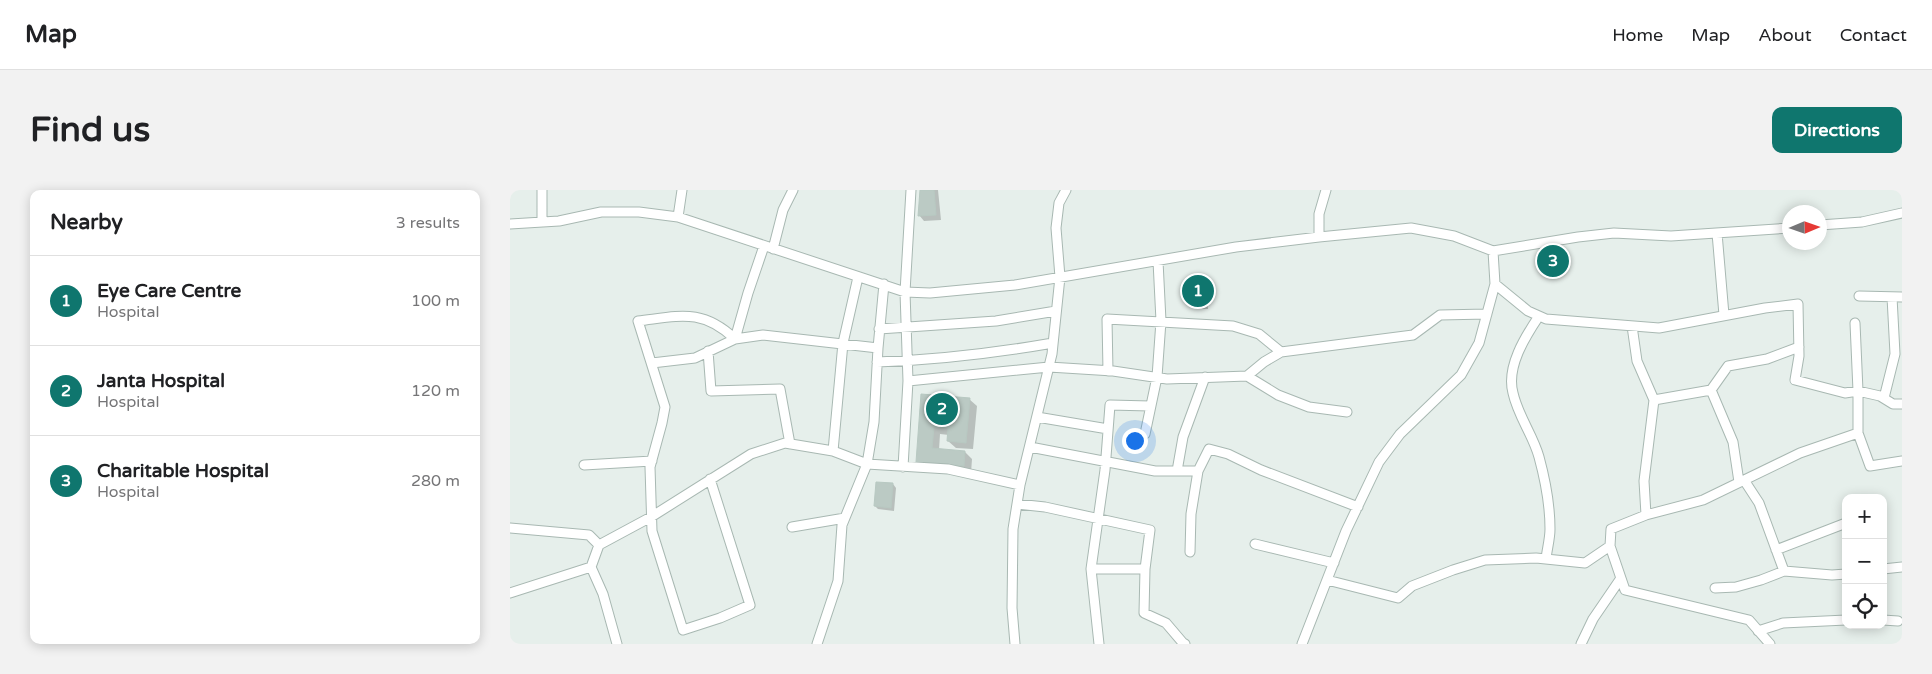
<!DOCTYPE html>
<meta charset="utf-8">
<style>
body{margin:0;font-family:"Varela Round",sans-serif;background:#f2f2f2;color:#202124}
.controls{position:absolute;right:15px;bottom:15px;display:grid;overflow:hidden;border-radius:10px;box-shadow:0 2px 12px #0003}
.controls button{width:45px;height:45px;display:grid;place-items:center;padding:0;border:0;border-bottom:1px solid #e0e0e0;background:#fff;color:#202124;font:25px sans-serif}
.compass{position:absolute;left:1272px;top:15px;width:45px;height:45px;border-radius:50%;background:#fff;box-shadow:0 2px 12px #0003;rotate:88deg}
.you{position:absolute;left:624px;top:250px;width:18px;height:18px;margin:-12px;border:4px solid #fff;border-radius:50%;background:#1a73e8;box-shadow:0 0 0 8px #1a73e833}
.badge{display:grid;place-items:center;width:32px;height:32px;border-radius:50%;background:#0f766e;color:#fff;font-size:16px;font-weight:700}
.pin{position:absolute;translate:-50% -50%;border:2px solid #fff;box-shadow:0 1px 5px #0006}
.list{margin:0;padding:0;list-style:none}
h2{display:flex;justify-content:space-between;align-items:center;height:65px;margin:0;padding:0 20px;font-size:21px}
h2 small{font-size:16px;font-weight:400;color:#757577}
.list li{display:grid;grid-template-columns:32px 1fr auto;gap:15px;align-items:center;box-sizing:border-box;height:90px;padding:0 20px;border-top:1px solid #e0e0e0}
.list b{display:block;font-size:19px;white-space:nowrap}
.list p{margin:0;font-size:16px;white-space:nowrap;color:#757577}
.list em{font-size:16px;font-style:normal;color:#757577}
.icon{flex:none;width:28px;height:28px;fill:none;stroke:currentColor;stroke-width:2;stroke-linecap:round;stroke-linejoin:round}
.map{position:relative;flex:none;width:1392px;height:454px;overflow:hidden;border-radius:10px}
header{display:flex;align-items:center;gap:30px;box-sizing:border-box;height:70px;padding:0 25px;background:#fff;border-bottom:1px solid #e0e0e0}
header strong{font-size:24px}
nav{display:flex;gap:28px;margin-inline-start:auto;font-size:18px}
.intro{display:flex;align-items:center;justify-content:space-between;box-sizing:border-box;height:120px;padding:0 30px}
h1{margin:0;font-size:35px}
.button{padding:12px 22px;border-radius:10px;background:#0f766e;color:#fff;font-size:18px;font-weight:700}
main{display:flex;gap:30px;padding:0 30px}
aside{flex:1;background:#fff;border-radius:10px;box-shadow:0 2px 12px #0003}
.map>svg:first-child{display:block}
.shadow{fill:#0003}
.building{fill:#bbcac4;stroke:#b8c9c2}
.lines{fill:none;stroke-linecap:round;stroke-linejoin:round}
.street-casing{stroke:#a8b8b2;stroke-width:11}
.street{stroke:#fff;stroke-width:9}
</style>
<header>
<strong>Map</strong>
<nav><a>Home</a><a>Map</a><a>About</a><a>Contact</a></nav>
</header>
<div class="intro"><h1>Find us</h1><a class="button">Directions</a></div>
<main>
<aside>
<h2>Nearby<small>3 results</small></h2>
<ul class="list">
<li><span class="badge">1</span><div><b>Eye Care Centre</b><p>Hospital</p></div><em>100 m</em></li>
<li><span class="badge">2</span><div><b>Janta Hospital</b><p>Hospital</p></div><em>120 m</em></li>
<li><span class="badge">3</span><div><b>Charitable Hospital</b><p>Hospital</p></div><em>280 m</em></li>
</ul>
</aside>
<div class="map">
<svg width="1392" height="454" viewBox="0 0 1392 454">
<rect width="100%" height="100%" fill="#e6efeb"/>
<path class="shadow" d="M 411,0 L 428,0 L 431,30 L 414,31 L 409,25 Z
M 1046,64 L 1049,67 L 1051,86 L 1039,88 L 1035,84 Z
M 694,91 L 697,94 L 698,119 L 688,119 L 684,116 Z
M 413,205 L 459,209 L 467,216 L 463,259 L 446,258 L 438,251 L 439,245 L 430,244 L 429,260 L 455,262 L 462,269 L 461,283 L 414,279 L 407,272 Z
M 383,294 L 386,298 L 384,321 L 368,319 L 365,316 Z"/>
<path class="building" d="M 410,0 L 424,0 L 426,25 L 408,26 Z
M 1046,63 L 1048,83 L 1034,85 L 1032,64 Z
M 682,90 L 694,90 L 695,116 L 683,116 Z
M 411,204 L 460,208 L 456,253 L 437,251 L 438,238 L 424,237 L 422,258 L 455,261 L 454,276 L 406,272 Z
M 366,292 L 383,293 L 381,318 L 364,316 Z"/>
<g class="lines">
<g class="street-casing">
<path id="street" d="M 168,27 L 172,0
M 32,32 L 32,0
M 0,34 L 49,31 L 91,22 L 129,22 L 168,27 L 395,102 L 420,103 L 505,95 L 726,57 L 809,47 L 901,38 L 944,46 L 983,61 L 1068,47 L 1104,43 L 1161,46 L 1280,38
M 1310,35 L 1352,32 L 1392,23
M 1207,43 L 1214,125
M 809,47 L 809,24 L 816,0
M 263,59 L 273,20 L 283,0
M 985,94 L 1018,121 L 1036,129 L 1149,138 L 1255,118 L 1288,114 L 1289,166 L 1285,190 L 1335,203 L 1348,201 L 1370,206 L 1383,214 L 1392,214
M 1349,106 L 1392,107
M 1029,126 C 1015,147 996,177 1003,203 C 1008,226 1023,245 1029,267 C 1035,289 1040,316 1040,339 C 1040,349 1037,359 1036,369
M 1122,136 L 1127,171 L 1144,210 L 1201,200 L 1218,176 L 1257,169 L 1289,157
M 369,139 L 486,131 L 546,121
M 198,161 L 201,201 L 270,199 L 280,254
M 367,172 C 426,170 485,163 543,153
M 142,173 L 185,168 L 225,149 L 253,145 L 368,158
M 598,181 L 597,129 L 723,136 L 749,144 L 771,162
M 737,186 L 768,205 L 799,217 L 837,222
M 398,191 L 539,177 L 603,181 L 657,189 L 737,186 L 754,172 L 771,162 L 903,145 L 930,125 L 977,124
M 1201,200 L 1223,252 L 1229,292
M 1374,208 L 1385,164 L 1382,107
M 527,227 L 598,239
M 1348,243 L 1360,276 L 1392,271
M 635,244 L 647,187 L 651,131 L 648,71
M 520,257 L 645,281 L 688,281
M 323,261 L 333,153 L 348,87
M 74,275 L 142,271
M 393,277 L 398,191 L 395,102 L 401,0
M 667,281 L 673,247 L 695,187
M 200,289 L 240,415 L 210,428 L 173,440 L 142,341 L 140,277 L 152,233 L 155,217 L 128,131 C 170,126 192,118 225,149 L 238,103 L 254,56
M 1234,290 L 1249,313 L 1274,381
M 507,314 L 535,317 L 640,340 L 635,379 L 634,423 L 656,433 L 673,453 L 675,454
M 1136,325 L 1134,291 L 1144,210
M 282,337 L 335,328
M 0,338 L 79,345 L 89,355
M 745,354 L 824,373
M 1100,356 L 1115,400 L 1239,430 L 1260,454
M 1266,360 L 1336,333
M 680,362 L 681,324 L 688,281 L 699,259 L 718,264 L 751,280 L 848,317
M 81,377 L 93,404 L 107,454
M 581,379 L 635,379
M 1373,379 L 1392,377
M 817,390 L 888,408 L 902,396 L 943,380 L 975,370 L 1026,368 L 1075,373 L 1100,356 L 1101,339 L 1136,325 L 1193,310 L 1290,263 L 1348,243 L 1348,201 L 1345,133
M 1205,398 L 1226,397 L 1251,390 L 1274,381 L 1322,385 L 1336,384
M 0,403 L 81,377 L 89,355 L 141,327 L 241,264 L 275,253 L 323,261 L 357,274 L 438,279 L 510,295
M 1373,430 L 1388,431
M 1248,441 L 1273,433 L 1336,430
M 307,454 L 328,391 L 332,335 L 357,274 L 364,232 L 368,158 L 374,94
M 505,454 L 502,418 L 503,339 L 510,295 L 542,164 L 550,87 L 546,38 L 549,13 L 556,0
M 589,454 L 581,379 L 595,280 L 600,215 L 640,216
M 792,454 L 836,341 L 869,272 L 890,244 L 951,185 L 969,153 L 985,94 L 983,61
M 1071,454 L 1083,429 L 1111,388"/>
</g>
<use href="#street" class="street"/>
</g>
</svg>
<div class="controls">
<button>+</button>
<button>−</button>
<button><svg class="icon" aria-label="locate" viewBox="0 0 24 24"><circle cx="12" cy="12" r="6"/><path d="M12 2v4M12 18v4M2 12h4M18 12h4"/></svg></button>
</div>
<svg class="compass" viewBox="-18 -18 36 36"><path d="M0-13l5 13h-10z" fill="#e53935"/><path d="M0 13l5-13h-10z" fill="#757577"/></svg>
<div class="you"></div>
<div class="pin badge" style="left:688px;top:101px">1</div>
<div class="pin badge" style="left:432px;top:219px">2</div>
<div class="pin badge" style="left:1043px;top:71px">3</div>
</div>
</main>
